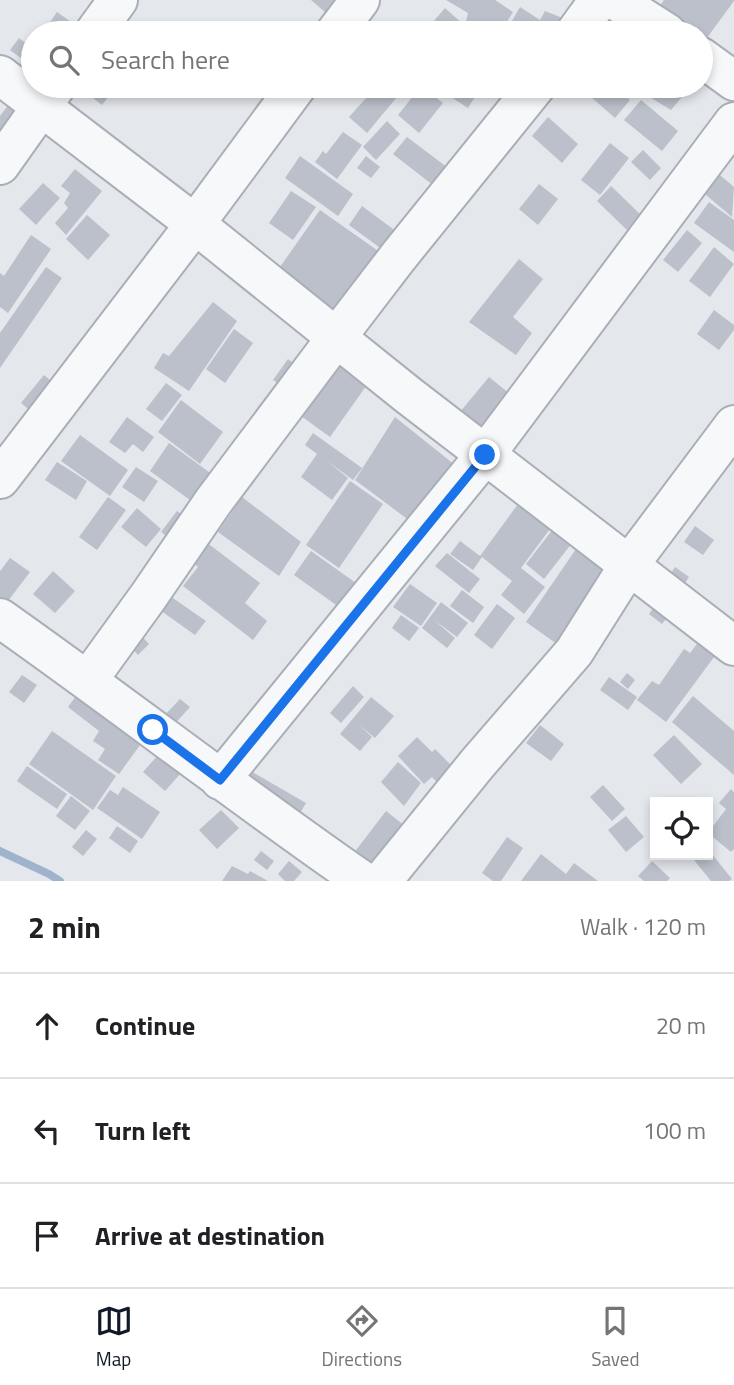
<!DOCTYPE html>
<meta charset="utf-8">
<style>
body{margin:0;font-family:"Titillium Web",sans-serif;background:#f2f2f2;color:#202124}
.controls{position:absolute;right:21px;bottom:21px;display:grid;overflow:hidden;border-radius:0px;box-shadow:0 4px 10px #0003}
.controls button{width:63px;height:63px;display:grid;place-items:center;padding:0;border:0;border-bottom:2px solid #e0e0e0;background:#fff;color:#202124;font:35px sans-serif}
.stop{position:absolute;width:21px;height:21px;margin:-16px;border:5px solid #1a73e8;border-radius:50%;background:#fff}
.stop.end{background:#1a73e8;border-color:#fff;box-shadow:0 2px 7px #0008}
.list{margin:0;padding:0;list-style:none}
h2{display:flex;justify-content:space-between;align-items:center;height:91px;margin:0;padding:0 28px;font-size:30px}
h2 small{font-size:23px;font-weight:400;color:#757577}
.list li{display:grid;grid-template-columns:46px 1fr auto;gap:21px;align-items:center;box-sizing:border-box;height:105px;padding:0 28px;border-top:2px solid #e0e0e0}
.list b{display:block;font-size:26px;white-space:nowrap}
.list em{font-size:23px;font-style:normal;color:#757577}
.icon{flex:none;width:38px;height:38px;fill:none;stroke:currentColor;stroke-width:2;stroke-linecap:round;stroke-linejoin:round}
.map{position:relative;flex:none;width:734px;height:881px;overflow:hidden}
.search{position:absolute;background:#fff;box-shadow:0 4px 10px #0003;left:21px;right:21px;top:21px;height:77px;display:flex;align-items:center;gap:18px;box-sizing:border-box;padding:0 24px;border-radius:38px;color:#757577;font-size:26px}
.sheet{height:406px;background:#fff}
nav{display:flex;justify-content:space-around;align-items:center;box-sizing:border-box;height:98px;border-top:2px solid #e0e0e0;background:#fff;font-size:19px;color:#757577}
nav a{display:grid;justify-items:center;gap:4px}
nav .on{color:#111827}
.map>svg:first-child{display:block}
.lines{fill:none;stroke-linecap:round;stroke-linejoin:round}
.stream{stroke:#9fb4cc;stroke-width:8}
.building{fill:#bbc0ca}
.minor-casing{stroke:#a9aeb7;stroke-width:42}
.minor{stroke:#f7f8fa;stroke-width:38}
.route{stroke:#1a73e8;stroke-width:9}
</style>
<div class="map">
<svg width="734" height="881" viewBox="0 0 734 881">
<rect width="100%" height="100%" fill="#e4e7ec"/>
<g class="lines">
<path class="stream" d="M 0,851 L 49,874 L 60,881"/>
</g>
<path class="building" d="M 311,0 L 338,0 L 326,13 Z
M 446,0 L 495,0 L 513,12 L 500,33 L 484,33 L 466,21 L 468,13 Z
M 664,0 L 734,0 L 734,1 L 701,46 L 701,33 L 676,33 L 653,15 Z
M 520,7 L 540,20 L 545,11 L 565,19 L 569,33 L 505,33 Z
M 445,8 L 465,26 L 459,33 L 430,33 L 426,30 Z
M 57,12 L 84,31 L 82,33 L 53,33 L 46,28 Z
M 19,38 L 33,49 L 33,67 L 10,50 Z
M 77,86 L 117,86 L 102,105 Z
M 377,86 L 395,86 L 402,91 L 367,133 L 349,117 Z
M 421,86 L 443,103 L 419,133 L 398,115 Z
M 434,86 L 482,86 L 468,108 Z
M 586,86 L 613,86 L 630,100 L 615,118 L 583,90 Z
M 649,86 L 691,86 L 671,110 L 643,93 Z
M 641,100 L 678,131 L 662,151 L 624,120 Z
M 9,104 L 25,116 L 0,149 L 0,116 Z
M 548,117 L 578,144 L 562,163 L 532,136 Z
M 387,121 L 400,134 L 376,160 L 363,147 Z
M 343,132 L 362,145 L 337,179 L 315,162 L 323,151 L 326,154 Z
M 407,137 L 448,168 L 434,186 L 393,154 Z
M 610,143 L 629,158 L 600,195 L 581,180 Z
M 643,150 L 661,168 L 650,180 L 631,162 Z
M 300,156 L 353,194 L 338,216 L 285,178 Z
M 366,156 L 380,167 L 371,178 L 357,168 Z
M 75,169 L 102,191 L 66,235 L 55,223 L 68,208 L 64,203 L 70,193 L 61,186 Z
M 714,170 L 734,187 L 732,217 L 699,189 Z
M 43,183 L 60,198 L 36,225 L 19,209 Z
M 539,184 L 558,199 L 538,225 L 519,209 Z
M 611,186 L 643,217 L 629,232 L 597,201 Z
M 291,191 L 316,207 L 293,240 L 269,223 Z
M 709,202 L 734,220 L 734,252 L 694,223 Z
M 362,206 L 401,235 L 387,253 L 349,225 Z
M 320,210 L 391,260 L 344,327 L 273,277 Z
M 87,215 L 110,235 L 88,260 L 66,239 Z
M 687,230 L 702,243 L 678,272 L 663,260 Z
M 31,235 L 51,249 L 8,313 L 0,307 L 0,273 L 4,276 Z
M 714,247 L 734,264 L 710,297 L 689,281 Z
M 519,259 L 543,279 L 513,317 L 532,333 L 516,355 L 469,322 Z
M 46,267 L 62,278 L 0,368 L 0,333 Z
M 213,302 L 237,321 L 189,391 L 154,368 L 163,353 L 169,356 Z
M 714,310 L 734,325 L 734,330 L 719,350 L 697,334 Z
M 234,329 L 253,343 L 225,383 L 206,369 Z
M 288,359 L 300,368 L 285,388 L 273,380 Z
M 340,361 L 369,382 L 330,437 L 301,416 Z
M 44,375 L 57,386 L 34,414 L 21,403 Z
M 489,377 L 516,399 L 482,440 L 455,418 Z
M 166,383 L 182,395 L 162,421 L 146,409 Z
M 181,400 L 223,432 L 200,464 L 158,432 Z
M 127,417 L 154,437 L 143,452 L 133,444 L 125,453 L 109,442 Z
M 395,417 L 455,465 L 414,524 L 355,480 Z
M 313,433 L 362,468 L 353,480 L 327,461 L 348,478 L 332,500 L 301,477 L 317,454 L 305,445 Z
M 80,435 L 128,470 L 110,496 L 61,461 Z
M 169,443 L 220,480 L 201,508 L 150,471 Z
M 57,462 L 87,481 L 76,500 L 45,480 Z
M 136,467 L 158,481 L 144,502 L 122,487 Z
M 350,481 L 383,504 L 339,568 L 306,545 Z
M 108,497 L 126,510 L 97,550 L 79,537 Z
M 242,497 L 301,542 L 279,576 L 218,532 Z
M 518,504 L 550,529 L 521,568 L 545,587 L 524,614 L 501,595 L 512,581 L 482,557 L 473,570 L 450,554 L 460,541 L 480,556 Z
M 137,508 L 161,529 L 146,547 L 121,527 Z
M 177,511 L 200,528 L 184,549 L 161,532 Z
M 695,526 L 714,540 L 703,555 L 684,542 Z
M 553,529 L 572,543 L 544,579 L 526,564 Z
M 206,542 L 260,583 L 245,603 L 267,621 L 253,640 L 183,586 L 198,567 L 192,562 Z
M 576,549 L 614,576 L 564,649 L 526,622 Z
M 311,551 L 356,583 L 339,607 L 294,575 Z
M 447,553 L 480,579 L 469,593 L 435,566 Z
M 10,558 L 30,572 L 5,605 L 0,601 L 0,571 Z
M 675,567 L 689,577 L 682,588 L 668,578 Z
M 53,571 L 75,591 L 55,613 L 33,594 Z
M 410,584 L 437,603 L 421,626 L 393,607 Z
M 462,590 L 484,607 L 473,623 L 450,606 Z
M 167,594 L 206,621 L 195,635 L 157,608 Z
M 441,602 L 468,623 L 457,637 L 434,620 L 455,638 L 447,648 L 422,628 Z
M 497,604 L 515,618 L 492,649 L 474,635 Z
M 654,607 L 667,618 L 662,624 L 649,614 Z
M 401,615 L 419,628 L 409,641 L 392,628 Z
M 136,630 L 149,644 L 138,655 L 125,641 Z
M 700,640 L 717,653 L 666,722 L 637,700 L 652,681 L 659,685 L 684,649 L 690,653 Z
M 627,673 L 635,680 L 628,689 L 620,682 Z
M 22,675 L 37,685 L 24,703 L 9,692 Z
M 609,677 L 637,697 L 628,710 L 600,690 Z
M 353,686 L 364,697 L 341,723 L 330,713 Z
M 78,693 L 143,741 L 119,774 L 98,760 L 105,749 L 93,741 L 99,731 L 68,707 Z
M 693,696 L 734,731 L 734,775 L 672,722 Z
M 371,697 L 394,716 L 375,738 L 359,725 L 372,737 L 360,751 L 340,734 Z
M 180,699 L 190,707 L 171,728 L 161,719 Z
M 540,725 L 564,744 L 551,761 L 526,743 Z
M 52,731 L 116,776 L 93,810 L 29,764 Z
M 674,735 L 702,764 L 681,784 L 653,755 Z
M 417,737 L 432,752 L 435,749 L 457,771 L 441,787 L 432,777 L 424,784 L 398,756 Z
M 159,754 L 181,773 L 165,791 L 143,772 Z
M 398,762 L 421,783 L 404,806 L 381,782 Z
M 27,766 L 67,794 L 57,809 L 17,781 Z
M 249,770 L 306,803 L 296,820 L 239,787 Z
M 603,785 L 625,809 L 612,821 L 590,797 Z
M 123,787 L 160,812 L 142,839 L 97,808 L 110,790 L 118,795 Z
M 731,789 L 734,792 L 734,849 L 731,852 L 708,833 L 726,809 L 719,803 Z
M 71,796 L 90,811 L 75,830 L 56,816 Z
M 221,810 L 239,828 L 217,849 L 199,830 Z
M 386,811 L 410,830 L 371,880 L 347,862 Z
M 626,816 L 644,837 L 626,852 L 608,830 Z
M 117,826 L 138,841 L 130,853 L 109,838 Z
M 86,830 L 97,839 L 83,856 L 72,847 Z
M 507,837 L 523,848 L 501,881 L 493,881 L 482,873 Z
M 708,849 L 732,879 L 729,881 L 711,881 L 690,855 L 708,855 Z
M 261,851 L 274,861 L 267,870 L 254,860 Z
M 541,854 L 566,874 L 574,863 L 598,881 L 521,881 Z
M 289,861 L 302,872 L 294,881 L 285,881 L 278,874 Z
M 652,861 L 670,878 L 667,881 L 644,881 L 638,876 Z
M 232,866 L 248,874 L 250,871 L 268,881 L 222,881 Z"/>
<g class="lines">
<g class="minor-casing">
<path id="minor" d="M 615,0 L 667,33
M 94,33 L 118,0
M 335,33 L 360,0
M 575,33 L 599,0
M 701,57 L 734,81
M 0,75 L 195,224 L 408,395 L 734,646
M 0,165 L 56,86
M 0,479 L 195,224 L 297,86
M 0,618 C 122,704 240,796 363,881
M 88,680 L 148,597 L 213,502 L 336,338 L 398,257 L 536,86
M 220,780 L 485,455 L 734,122
M 382,881 L 477,764 L 574,652 L 629,565 L 734,425"/>
</g>
<use href="#minor" class="minor"/>
</g>
<g class="lines">
<path class="route" d="M 153,730 L 220,780 L 485,455"/>
</g>
</svg>
<div class="controls">
<button><svg class="icon" aria-label="locate" viewBox="0 0 24 24"><circle cx="12" cy="12" r="6"/><path d="M12 2v4M12 18v4M2 12h4M18 12h4"/></svg></button>
</div>
<div class="stop" style="left:153px;top:730px"></div>
<div class="stop end" style="left:485px;top:455px"></div>
<div class="search"><svg class="icon" aria-label="search" viewBox="0 0 24 24"><circle cx="10" cy="10" r="6"/><path d="M15 15l6 6"/></svg>Search here</div>
</div>
<section class="sheet">
<h2>2 min<small>Walk · 120 m</small></h2>
<ul class="list">
<li><svg class="icon" aria-label="ahead" viewBox="0 0 24 24"><path d="M12 20V5M6 11l6-6 6 6"/></svg><div><b>Continue</b></div><em>20 m</em></li>
<li><svg class="icon" aria-label="left" viewBox="0 0 24 24"><path d="M17 20v-9H6M10 6l-5 5 5 5"/></svg><div><b>Turn left</b></div><em>100 m</em></li>
<li><svg class="icon" aria-label="arrive" viewBox="0 0 24 24"><path d="M6 21V4h12l-3 4 3 4H6"/></svg><div><b>Arrive at destination</b></div></li>
</ul>
</section>
<nav>
<a class="on"><svg class="icon" aria-label="map" viewBox="0 0 24 24"><path d="M3 6l6-2 6 2 6-2v14l-6 2-6-2-6 2zM9 4v14M15 6v14"/></svg>Map</a>
<a><svg class="icon" aria-label="directions" viewBox="0 0 24 24"><path d="M12 3l9 9-9 9-9-9zM9 14v-3h6M13 9l2 2-2 2"/></svg>Directions</a>
<a><svg class="icon" aria-label="saved" viewBox="0 0 24 24"><path d="M7 4h10v16l-5-4-5 4z"/></svg>Saved</a>
</nav>
